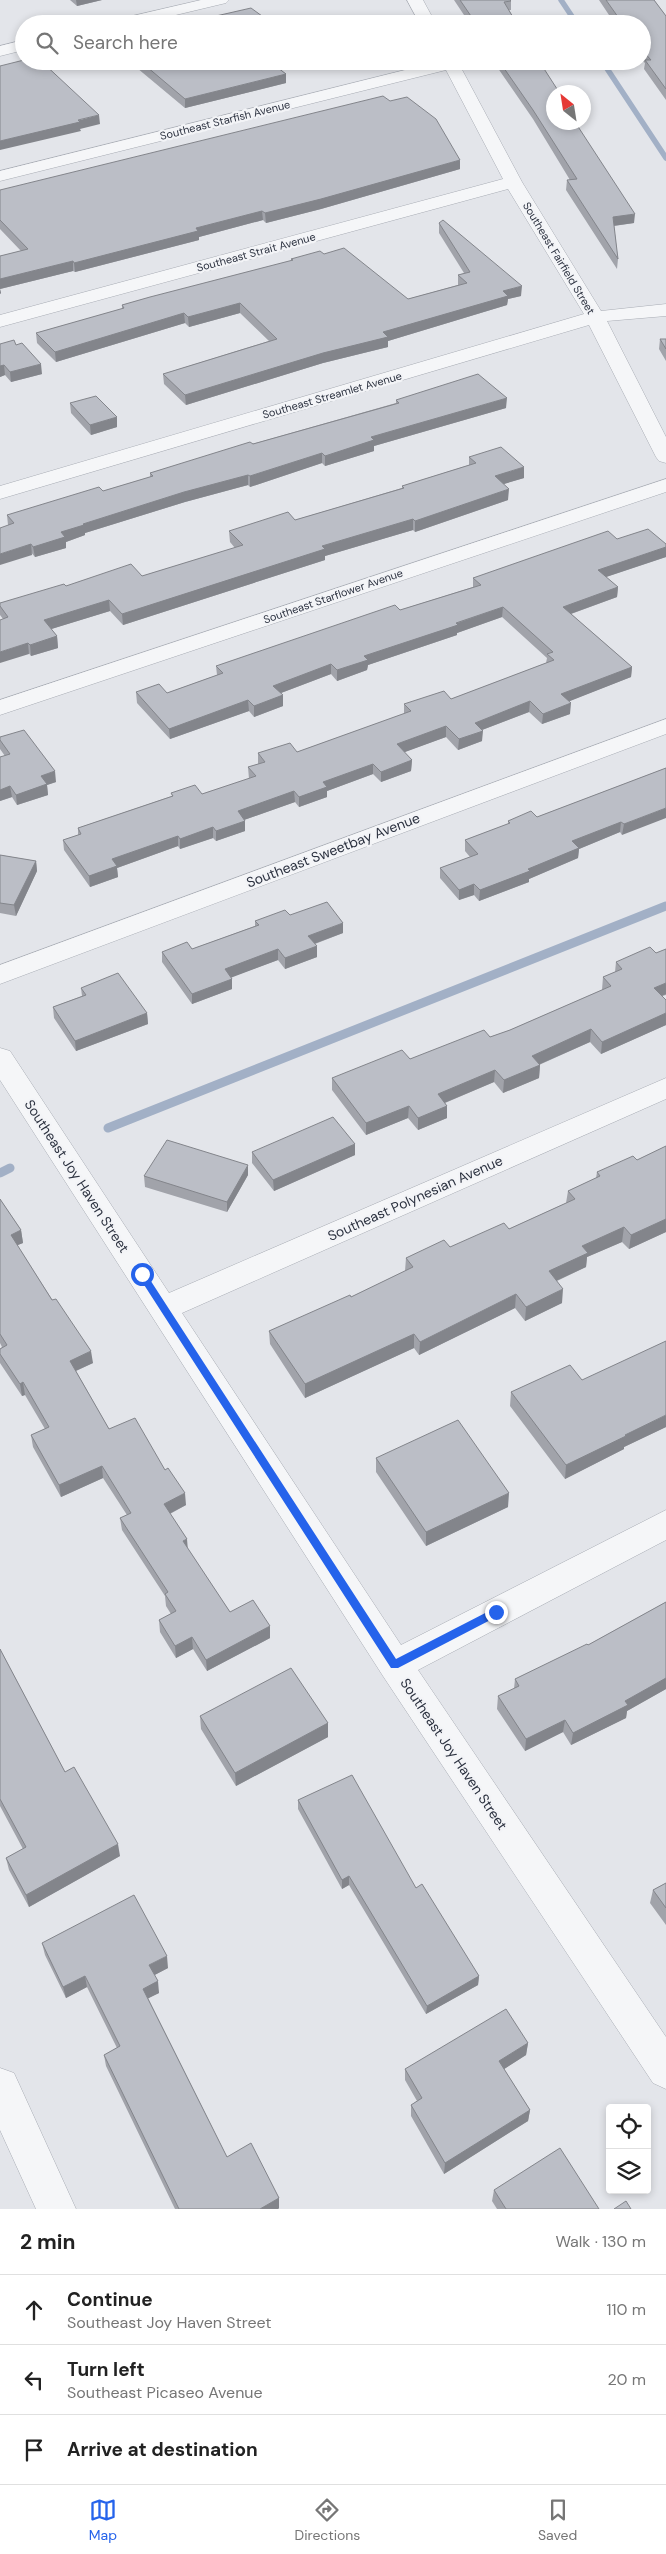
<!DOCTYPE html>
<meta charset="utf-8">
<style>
body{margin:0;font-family:"DM Sans",sans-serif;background:#f6f6f6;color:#222}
.controls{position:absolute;right:15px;bottom:15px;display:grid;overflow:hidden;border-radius:5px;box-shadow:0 2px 8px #0003}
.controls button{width:45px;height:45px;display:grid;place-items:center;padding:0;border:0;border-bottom:1px solid #e0e0e0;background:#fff;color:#222;font:25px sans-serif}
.compass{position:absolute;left:546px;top:85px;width:45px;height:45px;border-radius:50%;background:#fff;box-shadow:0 2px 8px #0003;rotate:330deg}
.stop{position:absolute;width:15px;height:15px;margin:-11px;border:4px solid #2563eb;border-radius:50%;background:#fff}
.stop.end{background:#2563eb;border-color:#fff;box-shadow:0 1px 5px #0008}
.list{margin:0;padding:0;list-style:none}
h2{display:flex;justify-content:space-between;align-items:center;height:65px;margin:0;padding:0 20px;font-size:21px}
h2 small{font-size:16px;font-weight:400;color:#767676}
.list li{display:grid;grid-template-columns:32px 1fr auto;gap:15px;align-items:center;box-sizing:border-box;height:70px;padding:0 20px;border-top:1px solid #e0e0e0}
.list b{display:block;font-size:19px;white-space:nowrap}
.list p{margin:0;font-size:16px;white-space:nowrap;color:#767676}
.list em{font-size:16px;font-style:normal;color:#767676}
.icon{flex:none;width:28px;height:28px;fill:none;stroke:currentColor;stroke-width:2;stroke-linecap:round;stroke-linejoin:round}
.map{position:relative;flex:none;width:666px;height:2209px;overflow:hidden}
.search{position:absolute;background:#fff;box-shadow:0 2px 8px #0003;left:15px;right:15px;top:15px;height:55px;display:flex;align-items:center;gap:12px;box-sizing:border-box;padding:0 18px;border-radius:28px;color:#767676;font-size:19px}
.sheet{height:275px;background:#fff}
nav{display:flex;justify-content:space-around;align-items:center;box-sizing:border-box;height:70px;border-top:1px solid #e0e0e0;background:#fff;font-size:14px;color:#767676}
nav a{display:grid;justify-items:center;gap:2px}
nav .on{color:#2563eb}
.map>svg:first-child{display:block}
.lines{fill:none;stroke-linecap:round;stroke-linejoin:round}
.stream-far1{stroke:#a2b0c6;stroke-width:5.5}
.stream{stroke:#a2b0c6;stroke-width:9}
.minor-casing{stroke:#a8acb4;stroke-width:1}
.tertiary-casing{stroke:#a8acb4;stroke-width:1}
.minor{fill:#f5f6f8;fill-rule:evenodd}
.tertiary{fill:#f5f6f8;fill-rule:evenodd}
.wall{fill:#a1a3aa}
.shaded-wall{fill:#83858b}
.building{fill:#bbbec6;stroke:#83858b}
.route{fill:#2563eb}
.labels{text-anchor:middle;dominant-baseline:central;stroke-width:4.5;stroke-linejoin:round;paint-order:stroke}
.far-street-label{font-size:11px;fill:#2c3240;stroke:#f3f4f7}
.street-label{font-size:14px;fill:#2c3240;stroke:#f3f4f7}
</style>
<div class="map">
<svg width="666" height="2209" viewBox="0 0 666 2209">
<rect width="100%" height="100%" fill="#e3e5ea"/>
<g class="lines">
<path class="stream-far1" d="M 561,0 L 577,24
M 602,61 L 666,158"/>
<path class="stream" d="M 108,1128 L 666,906
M 0,1173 L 10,1168"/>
<g class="minor-casing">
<path id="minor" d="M 407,0 L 423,0 L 436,24 L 420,24 Z
M 441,61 L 457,61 L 459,64 L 522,182 L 601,311 L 666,304 L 666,316 L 607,321 L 666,437 L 666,463 L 659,461 L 656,457 L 589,325 L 0,499 L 0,486 L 584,314 L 508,189 L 0,327 L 0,315 L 503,179 L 446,70 L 0,181 L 0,171 Z
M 666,479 L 666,492 L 0,715 L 0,700 Z
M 666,719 L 666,734 L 0,984 L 0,965 Z
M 0,1048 L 10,1051 L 169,1293 L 666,1078 L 666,1099 L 182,1313 L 401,1645 L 666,1510 L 666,1540 L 418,1670 L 666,2037 L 666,2089 L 653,2083 L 383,1676 L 0,1080 Z
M 0,2068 L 14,2073 L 76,2209 L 36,2209 L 0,2130 Z"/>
</g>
<g class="tertiary-casing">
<path id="tertiary" d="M 201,0 L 229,0 L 226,3 L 138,24 L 109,24 L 111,21 Z
M 24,40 L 24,50 L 0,56 L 0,46 Z"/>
</g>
<use href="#minor" class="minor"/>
<use href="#tertiary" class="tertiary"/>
</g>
<path class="wall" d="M 70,0 L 102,0 L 77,6 Z
M 454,0 L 510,0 L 511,1 L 511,10 L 509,10 L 517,24 L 470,24 Z
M 599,0 L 654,0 L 666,16 L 666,100 L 644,69 L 645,63 L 642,60 L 642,24 L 615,24 Z
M 122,61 L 269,61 L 286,74 L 286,83 L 185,108 L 137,68 L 132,69 Z
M 493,61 L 539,61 L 554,92 L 634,223 L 614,226 L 618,259 L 617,269 L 566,190 L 567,180 L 570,180 L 533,119 Z
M 460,169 L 321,209 L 266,223 L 263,220 L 199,237 L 199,240 L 75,272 L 73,271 L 0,289 L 1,293 L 0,294 L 0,256 L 21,251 L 0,229 L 0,190 Z
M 439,223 L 521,296 L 508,299 L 507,305 L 388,341 L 388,347 L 323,363 L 186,405 L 164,384 L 163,374 L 269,341 L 240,313 L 189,327 L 185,323 L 56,362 L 37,343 L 36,333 L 122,309 L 122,305 L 291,261 L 291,259 L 324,254 L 408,299 L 458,285 L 458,275 L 464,273 L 439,233 Z
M 660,339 L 666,339 L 666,361 L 659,349 Z
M 0,344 L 16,345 L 42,374 L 11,382 L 5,375 L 0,377 Z
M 396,400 L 506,408 L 374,446 L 374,451 L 325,466 L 322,463 L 250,487 L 248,485 L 185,502 L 85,533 L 85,535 L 66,542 L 66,548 L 35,557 L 8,525 L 7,515 L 103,491 L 150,477 L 150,473 L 396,403 Z
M 70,403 L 117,427 L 91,435 L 71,413 Z
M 469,457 L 524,478 L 503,484 L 508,500 L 415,532 L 413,530 L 325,556 L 325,560 L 123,625 L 110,611 L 51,629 L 57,636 L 58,648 L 31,656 L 0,615 L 0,603 L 66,586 L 142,576 L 235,548 L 230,542 L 229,531 L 295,520 L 402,488 L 402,486 L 469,465 Z
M 617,539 L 666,544 L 666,557 L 606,577 L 618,587 L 617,597 L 571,614 L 632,667 L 631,677 L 569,701 L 570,714 L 542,724 L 529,712 L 482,730 L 482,741 L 458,750 L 446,737 L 404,752 L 412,760 L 411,771 L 381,782 L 373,774 L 327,791 L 327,797 L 299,807 L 295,802 L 244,820 L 245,821 L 245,831 L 216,841 L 213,838 L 180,849 L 178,846 L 117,868 L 118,877 L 90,887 L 64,850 L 63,840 L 78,835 L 78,828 L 172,796 L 171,793 L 202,794 L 249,779 L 248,767 L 258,764 L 258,753 L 297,752 L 404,714 L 404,704 L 451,699 L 546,663 L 547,658 L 502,617 L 457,633 L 457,635 L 368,665 L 367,670 L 337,681 L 331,674 L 281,693 L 283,706 L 254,717 L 249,711 L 170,739 L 137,703 L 136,692 L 167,693 L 217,675 L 216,666 L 400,610 L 473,587 L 473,578 Z
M 0,737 L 56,782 L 47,785 L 48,795 L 17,805 L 12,797 L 0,801 L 0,757 L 5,756 L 0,749 Z
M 666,768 L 622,835 L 620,832 L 579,849 L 578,858 L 529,879 L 529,882 L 479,901 L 474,895 L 459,900 L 440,878 L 440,868 L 470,857 L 465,851 L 465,840 L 508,824 L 508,821 L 537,817 Z
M 0,855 L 36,861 L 37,871 L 16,916 L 0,913 Z
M 290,915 L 343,933 L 315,944 L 317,957 L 285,969 L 278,960 L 231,977 L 232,979 L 232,989 L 192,1004 L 162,962 L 162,952 L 192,949 L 255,926 L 255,921 Z
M 666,949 L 666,995 L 662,996 L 666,1000 L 666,1025 L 601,1054 L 590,1042 L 539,1065 L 540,1065 L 539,1078 L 503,1093 L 494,1082 L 445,1103 L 447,1106 L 447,1118 L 418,1130 L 408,1118 L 366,1135 L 332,1090 L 332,1078 L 410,1059 L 490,1037 L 510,1030 L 602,990 L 603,977 L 615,972 L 616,962 L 656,953 Z
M 81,988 L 147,1013 L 148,1024 L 76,1051 L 54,1018 L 53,1007 L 82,996 Z
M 355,1144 L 355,1155 L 274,1191 L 252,1163 L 252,1152 Z
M 666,1146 L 666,1232 L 629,1249 L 622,1242 L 587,1257 L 586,1267 L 557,1281 L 562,1303 L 525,1321 L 515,1308 L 419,1355 L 414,1348 L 305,1398 L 270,1344 L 269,1331 L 351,1297 L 405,1271 L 406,1258 L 450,1247 L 509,1229 L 566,1203 L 568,1191 L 596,1178 L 597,1172 L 637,1160 Z
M 248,1175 L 227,1212 L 145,1187 L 144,1176 Z
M 0,1199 L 21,1230 L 23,1243 L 17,1245 L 93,1363 L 76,1371 L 109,1429 L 186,1505 L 170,1514 L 187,1539 L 187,1548 L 230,1612 L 270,1638 L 207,1671 L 193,1649 L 176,1658 L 160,1632 L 159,1620 L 171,1614 L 166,1606 L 165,1596 L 122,1530 L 120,1518 L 127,1515 L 103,1478 L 61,1497 L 33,1447 L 31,1435 L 45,1429 L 25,1395 L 22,1396 L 0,1363 L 0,1349 L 2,1347 L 0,1343 Z
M 582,1380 L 666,1427 L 624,1447 L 624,1449 L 565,1479 L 510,1406 L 511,1392 Z
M 376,1458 L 508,1507 L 426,1546 L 376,1472 Z
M 666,1602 L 666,1689 L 627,1711 L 626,1718 L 571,1745 L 563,1732 L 525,1751 L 497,1709 L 498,1696 L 514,1689 L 515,1679 L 588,1645 Z
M 0,1649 L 65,1772 L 120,1856 L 29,1907 L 9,1870 L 6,1858 L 23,1849 L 0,1806 Z
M 200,1716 L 328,1723 L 328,1737 L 236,1786 L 201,1729 Z
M 298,1800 L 416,1888 L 479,1976 L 478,1985 L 426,2014 L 349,1885 L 342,1889 L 298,1809 Z
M 666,1883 L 666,1925 L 650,1903 L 653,1890 Z
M 42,1943 L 168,1968 L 154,1975 L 159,1993 L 148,1998 L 227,2157 L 279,2198 L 279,2208 L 278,2209 L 175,2209 L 106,2066 L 104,2055 L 117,2048 L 87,1987 L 66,1998 L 45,1955 Z
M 528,2043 L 526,2055 L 504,2069 L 530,2110 L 528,2121 L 444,2174 L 411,2116 L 411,2105 L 417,2101 L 405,2080 L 405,2069 Z
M 494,2190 L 599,2209 L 497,2209 L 492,2201 Z"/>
<path class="shaded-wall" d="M 76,0 L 102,0 L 77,6 Z
M 132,61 L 137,61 L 137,68 L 132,69 Z
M 286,74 L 286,83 L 185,108 L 185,99 Z
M 99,115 L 100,124 L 80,129 L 81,131 L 0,150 L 0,141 Z
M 460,160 L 460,169 L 321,209 L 266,223 L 265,213 Z
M 262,211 L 263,220 L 199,237 L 199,240 L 75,272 L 74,263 L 196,228 Z
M 635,214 L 634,223 L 612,226 L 613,217 Z
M 73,261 L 73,271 L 0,289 L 1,293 L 0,294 L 0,279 Z
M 522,286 L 521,296 L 508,299 L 507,305 L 388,341 L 388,347 L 323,363 L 186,405 L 185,395 L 383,332 L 503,291 Z
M 240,303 L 240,313 L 189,327 L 188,317 Z
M 184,313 L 185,323 L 56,362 L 55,352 Z
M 41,364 L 42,374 L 11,382 L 10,372 Z
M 4,365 L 5,375 L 0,377 L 0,366 Z
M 507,398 L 506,408 L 374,446 L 374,451 L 325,466 L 325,456 L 371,437 Z
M 117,417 L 117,427 L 91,435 L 90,425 Z
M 322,453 L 322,463 L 250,487 L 250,476 Z
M 524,467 L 524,478 L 494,487 L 495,476 Z
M 248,475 L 248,485 L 185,502 L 85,533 L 85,535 L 66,542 L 66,548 L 35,557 L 33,547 L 61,532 L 83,524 L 184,492 Z
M 509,489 L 508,500 L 415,532 L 415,521 Z
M 413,519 L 413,530 L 325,556 L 325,560 L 123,625 L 122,614 L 322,546 Z
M 31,544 L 32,555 L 0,565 L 0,554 Z
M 666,547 L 666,557 L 597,580 L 598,570 Z
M 618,587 L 617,597 L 562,617 L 563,607 Z
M 109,600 L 110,611 L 45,631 L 44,620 Z
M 503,607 L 502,617 L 457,633 L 457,635 L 368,665 L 367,670 L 337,681 L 337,670 L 364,656 Z
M 57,636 L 58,648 L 31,656 L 30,645 Z
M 28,643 L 29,654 L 0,663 L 0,652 Z
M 331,664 L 331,674 L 273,696 L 273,686 Z
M 632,667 L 631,677 L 560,705 L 561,694 Z
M 283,695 L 283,706 L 254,717 L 254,706 Z
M 248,700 L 249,711 L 170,739 L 169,729 Z
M 530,701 L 529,712 L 474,733 L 475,723 Z
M 571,703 L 570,714 L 542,724 L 543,714 Z
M 446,726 L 446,737 L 397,755 L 397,744 Z
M 483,731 L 482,741 L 458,750 L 459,739 Z
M 412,760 L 411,771 L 381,782 L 381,772 Z
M 373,764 L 373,774 L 327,791 L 327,797 L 299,807 L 299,797 L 323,782 Z
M 55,771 L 56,782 L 47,785 L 48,795 L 17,805 L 16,795 L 41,776 Z
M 10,786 L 12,797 L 0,801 L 0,790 Z
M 294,791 L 295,802 L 238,822 L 238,811 Z
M 666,808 L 666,818 L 622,835 L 624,824 Z
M 245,821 L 245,831 L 216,841 L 216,831 Z
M 621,822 L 620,832 L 579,849 L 578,858 L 529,879 L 529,882 L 479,901 L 480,890 L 528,869 L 572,841 Z
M 213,827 L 213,838 L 180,849 L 180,839 Z
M 178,836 L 178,846 L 117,868 L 118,877 L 90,887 L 89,876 L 112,859 Z
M 36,861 L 37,871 L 16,916 L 14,905 Z
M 474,884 L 474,895 L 459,900 L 459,890 Z
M 343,923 L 343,933 L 308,946 L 308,936 Z
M 317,946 L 317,957 L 285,969 L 285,958 Z
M 278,949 L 278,960 L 225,980 L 225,969 Z
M 232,979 L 232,989 L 192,1004 L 192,994 Z
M 666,983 L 666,994 L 653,1000 L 654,988 Z
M 147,1013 L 148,1024 L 76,1051 L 75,1041 Z
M 666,1013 L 666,1025 L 601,1054 L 602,1042 Z
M 591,1029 L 590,1042 L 531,1068 L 532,1056 Z
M 540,1065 L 539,1078 L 503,1093 L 504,1080 Z
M 495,1070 L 494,1082 L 437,1106 L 438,1094 Z
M 409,1106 L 408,1118 L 366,1135 L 366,1123 Z
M 447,1106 L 447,1118 L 418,1130 L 418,1118 Z
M 355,1144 L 355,1155 L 274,1191 L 273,1180 Z
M 248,1165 L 248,1175 L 227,1212 L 227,1202 Z
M 666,1219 L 666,1232 L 629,1249 L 631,1235 Z
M 624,1227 L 622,1242 L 587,1257 L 586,1267 L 547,1285 L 549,1271 L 582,1246 Z
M 21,1230 L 23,1243 L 13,1247 L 11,1235 Z
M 563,1289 L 562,1303 L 525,1321 L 526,1307 Z
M 516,1294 L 515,1308 L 419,1355 L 420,1342 Z
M 414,1334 L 414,1348 L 305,1398 L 305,1384 Z
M 91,1351 L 93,1363 L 71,1373 L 70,1361 Z
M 23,1382 L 25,1395 L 22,1396 L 20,1384 Z
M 666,1415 L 666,1427 L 624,1447 L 624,1449 L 565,1479 L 566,1465 L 625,1435 Z
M 102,1466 L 103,1478 L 61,1497 L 59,1485 Z
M 185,1493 L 186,1505 L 165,1516 L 164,1504 Z
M 509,1493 L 508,1507 L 426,1546 L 426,1532 Z
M 187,1539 L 188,1551 L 183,1541 Z
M 270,1626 L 270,1638 L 207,1671 L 206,1660 Z
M 192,1637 L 193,1649 L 176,1658 L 175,1646 Z
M 666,1678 L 666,1689 L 627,1711 L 626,1718 L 571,1745 L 573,1733 L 625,1701 Z
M 565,1720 L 563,1732 L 525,1751 L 526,1739 Z
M 328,1723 L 328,1737 L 236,1786 L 235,1773 Z
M 118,1844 L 120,1856 L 29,1907 L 26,1895 Z
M 349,1876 L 349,1885 L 342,1889 L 342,1880 Z
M 167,1956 L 168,1968 L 151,1977 L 149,1965 Z
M 85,1976 L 87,1987 L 66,1998 L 63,1987 Z
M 479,1976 L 478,1985 L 426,2014 L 427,2006 Z
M 158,1981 L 159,1993 L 145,2000 L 143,1989 Z
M 528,2043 L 526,2055 L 498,2073 L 499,2061 Z
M 530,2110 L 528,2121 L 444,2174 L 445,2163 Z
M 279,2198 L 279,2208 L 278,2209 L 260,2209 Z"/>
<path class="building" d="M 460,0 L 510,0 L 511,1 L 504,2 L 517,24 L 473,24 L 472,22 L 475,22 Z
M 606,0 L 654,0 L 666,16 L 666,89 L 645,60 L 651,60 L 642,50 L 642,24 L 623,24 Z
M 251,8 L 273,24 L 181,24 Z
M 24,60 L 24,61 L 41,61 L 99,115 L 78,120 L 80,122 L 0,141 L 0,66 Z
M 140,61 L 269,61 L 286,74 L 185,99 Z
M 499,61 L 539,61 L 559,92 L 554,92 L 554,122 L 575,122 L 635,214 L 613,217 L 618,259 L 567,180 L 577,179 L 533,110 Z
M 383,96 L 390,101 L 407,97 L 436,119 L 460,160 L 321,199 L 265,213 L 262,211 L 196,228 L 198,231 L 74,263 L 73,261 L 0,279 L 0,256 L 28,249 L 0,220 L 0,190 Z
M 443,220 L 522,286 L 503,291 L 508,296 L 383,332 L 388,337 L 323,353 L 185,395 L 163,374 L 277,339 L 240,303 L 188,317 L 184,313 L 55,352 L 36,333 L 124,308 L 122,305 L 150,297 L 293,260 L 291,259 L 320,251 L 324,254 L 344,248 L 408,299 L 467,283 L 458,275 L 470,272 L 439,223 Z
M 660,339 L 666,339 L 666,349 Z
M 14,340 L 16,345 L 22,343 L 41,364 L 10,372 L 4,365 L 0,366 L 0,344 Z
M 478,374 L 507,398 L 371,437 L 374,440 L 325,456 L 322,453 L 250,476 L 248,475 L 184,492 L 83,524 L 84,525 L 61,532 L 65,537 L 33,547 L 31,544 L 0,554 L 0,528 L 14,523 L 7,515 L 99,487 L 103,491 L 153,476 L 150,473 L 250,442 L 253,444 L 399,403 L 396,400 Z
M 96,396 L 117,417 L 90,425 L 70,403 Z
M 501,447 L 524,467 L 495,476 L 509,489 L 415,521 L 413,519 L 322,546 L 325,549 L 122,614 L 109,600 L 44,620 L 57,636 L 30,645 L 28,643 L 0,652 L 0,620 L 8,617 L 0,606 L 0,603 L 64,584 L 66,586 L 131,564 L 142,576 L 243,545 L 229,531 L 288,512 L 295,520 L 404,488 L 402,486 L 476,463 L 469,457 Z
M 648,529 L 666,544 L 666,547 L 598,570 L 618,587 L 563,607 L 632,667 L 561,694 L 571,703 L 543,714 L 530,701 L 475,723 L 483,731 L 459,739 L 446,726 L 397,744 L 412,760 L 381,772 L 373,764 L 323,782 L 327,787 L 299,797 L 294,791 L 238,811 L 245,821 L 216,831 L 213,827 L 180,839 L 178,836 L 112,859 L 117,866 L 89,876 L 63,840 L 81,834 L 78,828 L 173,796 L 171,793 L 195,785 L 202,794 L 256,776 L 248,767 L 265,762 L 258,753 L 290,743 L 297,752 L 411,711 L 404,704 L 444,691 L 451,699 L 554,660 L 547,654 L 553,652 L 503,607 L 456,623 L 458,625 L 364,656 L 368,660 L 337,670 L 331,664 L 273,686 L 283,695 L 254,706 L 248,700 L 169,729 L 136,692 L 159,684 L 167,693 L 223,673 L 216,666 L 395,605 L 400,610 L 481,585 L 473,578 L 608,531 L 617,539 Z
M 24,730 L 55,771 L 41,776 L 47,784 L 16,795 L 10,786 L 0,790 L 0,757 L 10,754 L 0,740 L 0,737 Z
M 666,768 L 666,808 L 624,824 L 621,822 L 572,841 L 579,848 L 528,869 L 530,871 L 480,890 L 474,884 L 459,890 L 440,868 L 478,854 L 465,840 L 510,823 L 508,821 L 531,811 L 537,817 Z
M 0,855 L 36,861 L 14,905 L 0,903 Z
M 327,902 L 343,923 L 308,936 L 317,946 L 285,958 L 278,949 L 225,969 L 232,979 L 192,994 L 162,952 L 187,942 L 192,949 L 259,925 L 255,921 L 285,910 L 290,915 Z
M 650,947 L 656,953 L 666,949 L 666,983 L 654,988 L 666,1000 L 666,1013 L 602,1042 L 591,1029 L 532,1056 L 540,1065 L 504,1080 L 495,1070 L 438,1094 L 447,1106 L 418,1118 L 409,1106 L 366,1123 L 332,1078 L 402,1050 L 410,1059 L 484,1030 L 490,1037 L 510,1030 L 611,986 L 603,977 L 622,969 L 616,962 Z
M 118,973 L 147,1013 L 75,1041 L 53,1007 L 86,995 L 81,988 Z
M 333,1117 L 355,1144 L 273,1180 L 252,1152 Z
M 167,1140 L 248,1165 L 227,1202 L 144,1176 Z
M 666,1146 L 666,1219 L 631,1235 L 624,1227 L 582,1246 L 588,1253 L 549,1271 L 563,1289 L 526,1307 L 516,1294 L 420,1342 L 414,1334 L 305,1384 L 269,1331 L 350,1295 L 351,1297 L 413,1267 L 406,1258 L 444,1240 L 450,1247 L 504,1223 L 509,1229 L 575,1199 L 568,1191 L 600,1176 L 597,1172 L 633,1156 L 637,1160 Z
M 0,1199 L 21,1230 L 11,1235 L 52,1300 L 56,1299 L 91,1351 L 70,1361 L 109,1429 L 135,1418 L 165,1470 L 168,1468 L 185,1493 L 164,1504 L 187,1539 L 183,1541 L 230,1612 L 253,1600 L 270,1626 L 206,1660 L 192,1637 L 175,1646 L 159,1620 L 176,1611 L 165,1594 L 168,1592 L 120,1518 L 131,1513 L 102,1466 L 59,1485 L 31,1435 L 49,1427 L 23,1382 L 20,1384 L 0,1354 L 0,1349 L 7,1345 L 0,1334 Z
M 666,1341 L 666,1415 L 625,1435 L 626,1436 L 566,1465 L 511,1392 L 570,1365 L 582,1380 Z
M 458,1420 L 509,1493 L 426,1532 L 376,1458 Z
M 666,1602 L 666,1678 L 625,1701 L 628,1705 L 573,1733 L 565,1720 L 526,1739 L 498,1696 L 519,1686 L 515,1679 L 587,1644 L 588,1645 Z
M 0,1649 L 65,1772 L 74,1767 L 118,1844 L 26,1895 L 6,1858 L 26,1847 L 0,1799 Z
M 291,1668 L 328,1723 L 235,1773 L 200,1716 Z
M 352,1775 L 416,1888 L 422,1884 L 479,1976 L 427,2006 L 349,1876 L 342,1880 L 298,1800 Z
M 666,1883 L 666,1908 L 653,1890 Z
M 134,1895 L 167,1956 L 149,1965 L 158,1981 L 143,1989 L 227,2157 L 251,2143 L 279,2198 L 260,2209 L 179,2209 L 104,2055 L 120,2046 L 85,1976 L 63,1987 L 42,1943 Z
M 506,2009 L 528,2043 L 499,2061 L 530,2110 L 445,2163 L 411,2105 L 422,2098 L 405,2069 Z
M 560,2148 L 599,2209 L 506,2209 L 494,2190 Z
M 626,2201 L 631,2209 L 614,2209 Z"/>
<path class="route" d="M 142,1271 L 145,1272 L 396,1659 L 493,1609 L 500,1609 L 500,1615 L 398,1668 L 391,1668 L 139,1277 L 139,1272 Z"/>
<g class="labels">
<g class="far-street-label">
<text transform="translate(225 120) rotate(-14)">Southeast Starfish Avenue</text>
<text transform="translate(256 252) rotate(-15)">Southeast Strait Avenue</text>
<text transform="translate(559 258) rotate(59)">Southeast Fairfield Street</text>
<text transform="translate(332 395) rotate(-16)">Southeast Streamlet Avenue</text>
<text transform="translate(333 596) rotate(-19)">Southeast Starflower Avenue</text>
</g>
<g class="street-label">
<text transform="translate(333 850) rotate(-21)">Southeast Sweetbay Avenue</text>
<text transform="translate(77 1176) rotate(57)">Southeast Joy Haven Street</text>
<text transform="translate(415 1198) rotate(-24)">Southeast Polynesian Avenue</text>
<text transform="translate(454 1754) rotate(56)">Southeast Joy Haven Street</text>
</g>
</g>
</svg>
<div class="controls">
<button><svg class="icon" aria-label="locate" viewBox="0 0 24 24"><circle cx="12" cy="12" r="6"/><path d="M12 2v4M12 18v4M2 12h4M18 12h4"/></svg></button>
<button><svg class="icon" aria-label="layers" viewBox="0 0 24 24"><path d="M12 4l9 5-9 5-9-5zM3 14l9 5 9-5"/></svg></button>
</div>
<svg class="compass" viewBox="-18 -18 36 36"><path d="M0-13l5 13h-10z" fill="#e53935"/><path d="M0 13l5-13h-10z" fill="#767676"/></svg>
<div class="stop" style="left:142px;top:1274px"></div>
<div class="stop end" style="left:496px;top:1612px"></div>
<div class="search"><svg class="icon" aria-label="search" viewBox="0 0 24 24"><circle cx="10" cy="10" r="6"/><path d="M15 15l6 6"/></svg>Search here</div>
</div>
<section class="sheet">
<h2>2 min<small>Walk · 130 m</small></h2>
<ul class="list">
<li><svg class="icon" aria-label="ahead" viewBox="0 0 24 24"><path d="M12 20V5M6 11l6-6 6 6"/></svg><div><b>Continue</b><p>Southeast Joy Haven Street</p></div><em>110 m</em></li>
<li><svg class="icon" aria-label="left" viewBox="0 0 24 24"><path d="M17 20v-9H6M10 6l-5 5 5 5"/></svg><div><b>Turn left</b><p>Southeast Picaseo Avenue</p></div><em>20 m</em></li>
<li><svg class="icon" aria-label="arrive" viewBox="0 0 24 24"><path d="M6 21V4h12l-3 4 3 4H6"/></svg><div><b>Arrive at destination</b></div></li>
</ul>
</section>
<nav>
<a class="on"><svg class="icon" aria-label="map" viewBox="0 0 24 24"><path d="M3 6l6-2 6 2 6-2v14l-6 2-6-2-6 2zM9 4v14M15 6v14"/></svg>Map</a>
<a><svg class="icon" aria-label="directions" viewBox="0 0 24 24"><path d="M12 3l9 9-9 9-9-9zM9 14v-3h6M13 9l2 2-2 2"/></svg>Directions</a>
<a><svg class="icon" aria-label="saved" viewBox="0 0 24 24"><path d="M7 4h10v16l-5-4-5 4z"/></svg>Saved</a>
</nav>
